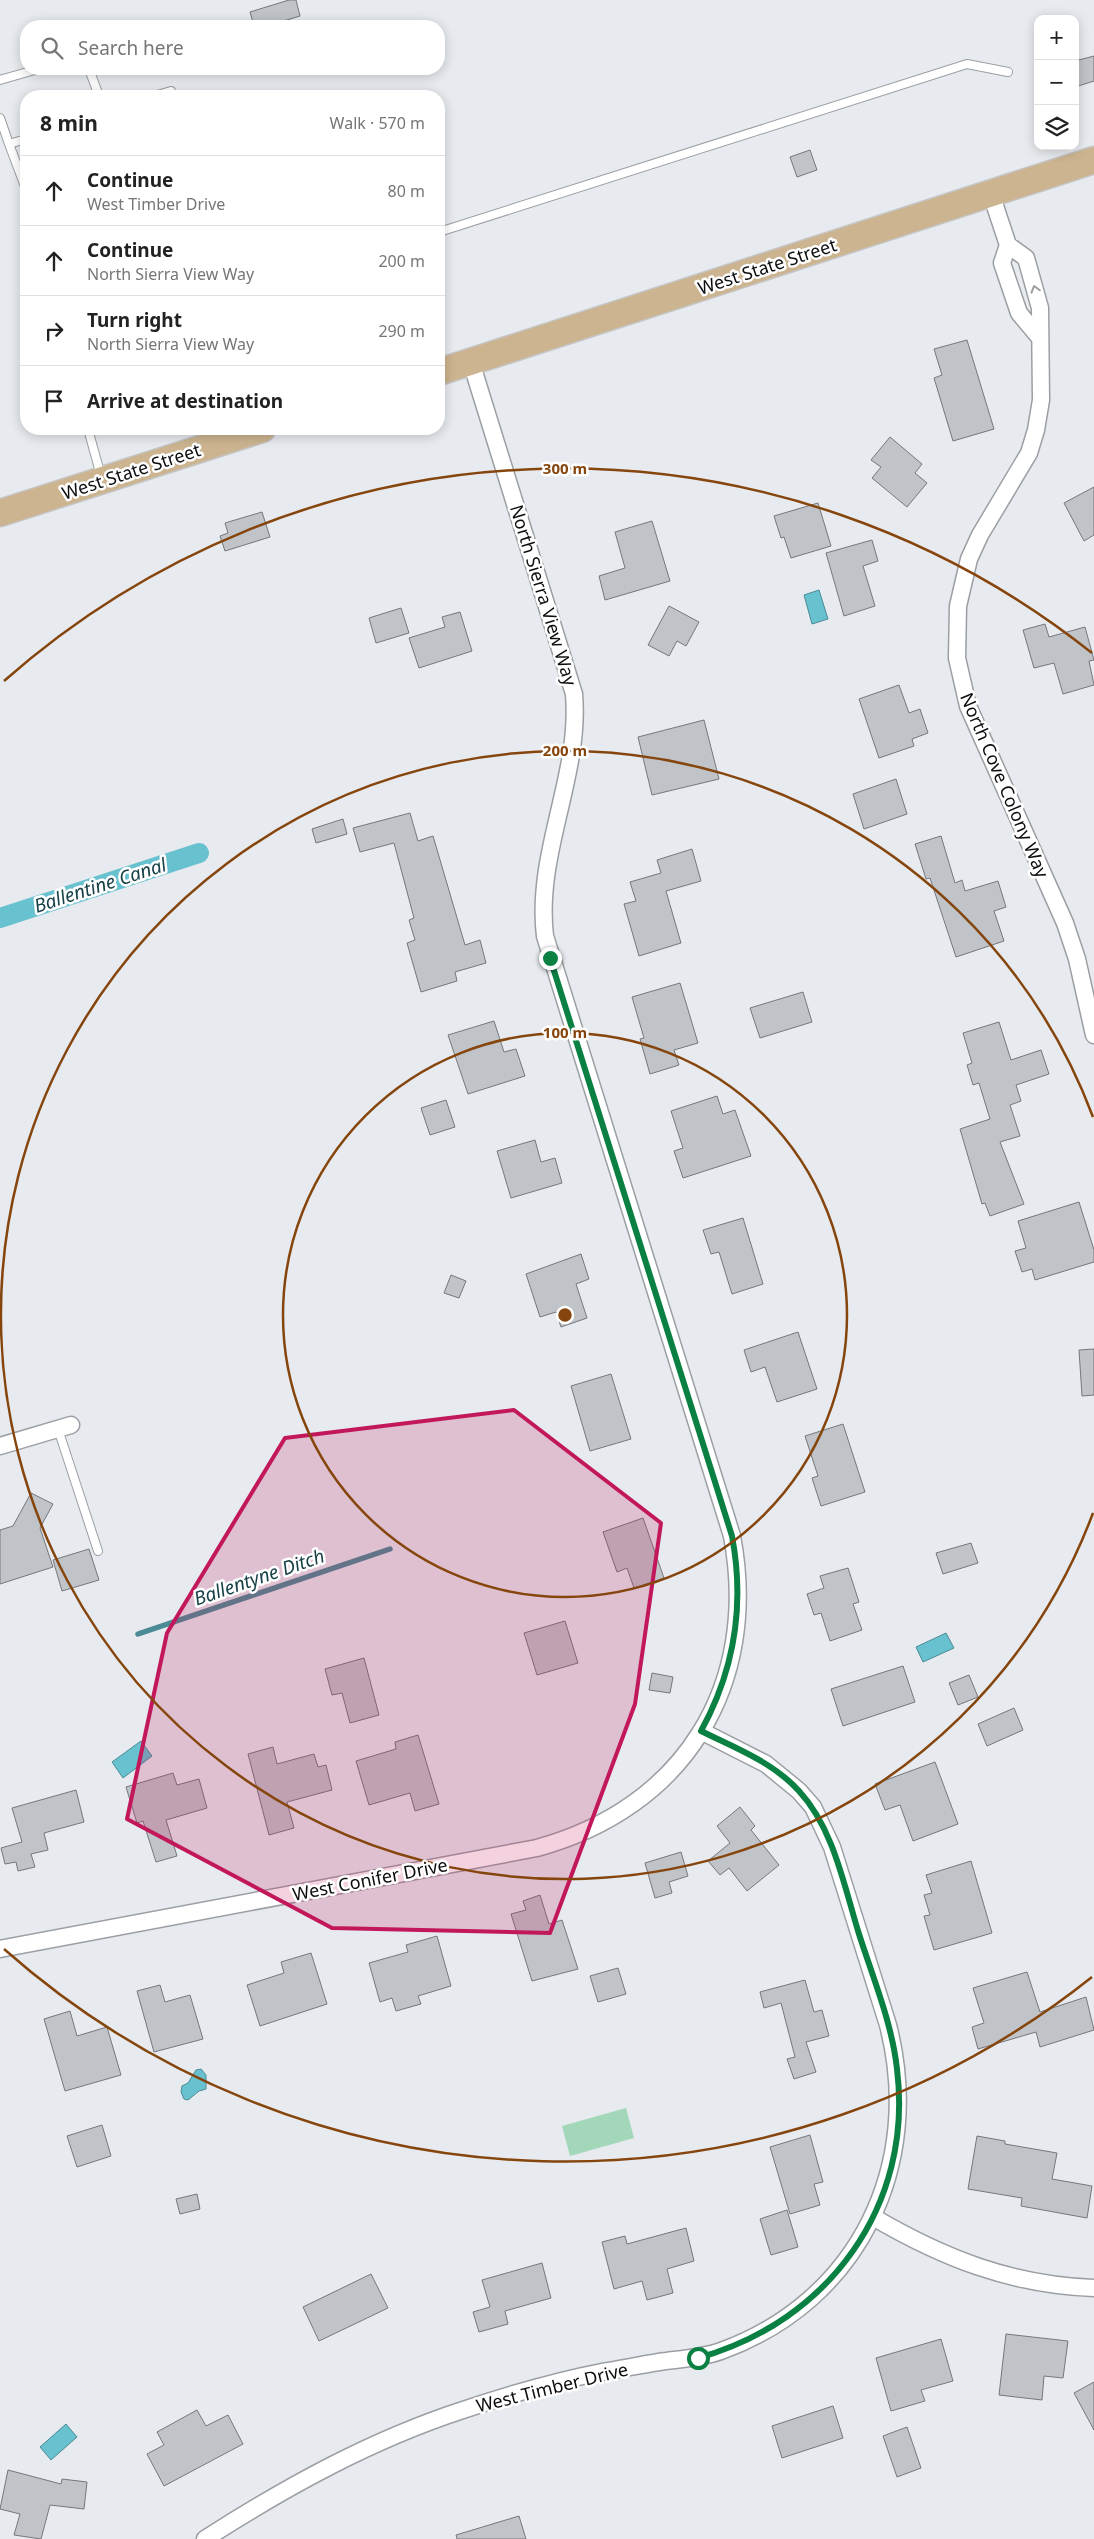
<!DOCTYPE html>
<meta charset="utf-8">
<style>
body{margin:0;font-family:"Noto Sans",sans-serif;background:#f6f6f6;color:#222}
.controls{position:absolute;right:15px;top:15px;display:grid;overflow:hidden;border-radius:10px;box-shadow:0 2px 12px #0003}
.controls button{width:45px;height:45px;display:grid;place-items:center;padding:0;border:0;border-bottom:1px solid #e0e0e0;background:#fff;color:#222;font:25px sans-serif}
.stop{position:absolute;width:15px;height:15px;margin:-11px;border:4px solid #0b8043;border-radius:50%;background:#fff}
.stop.end{background:#0b8043;border-color:#fff;box-shadow:0 1px 5px #0008}
.list{margin:0;padding:0;list-style:none}
h2{display:flex;justify-content:space-between;align-items:center;height:65px;margin:0;padding:0 20px;font-size:21px}
h2 small{font-size:16px;font-weight:400;color:#767676}
.list li{display:grid;grid-template-columns:32px 1fr auto;gap:15px;align-items:center;box-sizing:border-box;height:70px;padding:0 20px;border-top:1px solid #e0e0e0}
.list b{display:block;font-size:19px;white-space:nowrap}
.list p{margin:0;font-size:16px;white-space:nowrap;color:#767676}
.list em{font-size:16px;font-style:normal;color:#767676}
.icon{flex:none;width:28px;height:28px;fill:none;stroke:currentColor;stroke-width:2;stroke-linecap:round;stroke-linejoin:round}
.map{position:relative;flex:none;width:1094px;height:2539px;overflow:hidden}
.search{position:absolute;background:#fff;box-shadow:0 2px 12px #0003;left:20px;top:20px;width:425px;height:55px;display:flex;align-items:center;gap:12px;box-sizing:border-box;padding:0 18px;border-radius:20px;color:#767676;font-size:19px}
.panel{position:absolute;background:#fff;box-shadow:0 2px 12px #0003;left:20px;top:90px;width:425px;height:345px;border-radius:20px}
.map>svg:first-child{display:block}
.green{fill:#a2d7ba}
.water{fill:#67c1ce;stroke:#4c8b95}
.lines{fill:none;stroke-linecap:round;stroke-linejoin:round}
.stream{stroke:#4c8b95;stroke-width:5.5}
.canal{stroke:#67c1ce;stroke-width:20}
.building{fill:#c0c4c8;stroke:#74777b}
.lane-casing{stroke:#9b9fa3;stroke-width:10}
.street-casing{stroke:#9b9fa3;stroke-width:19}
.primary-casing{stroke:#c5c5c5;stroke-width:29}
.lane{stroke:#fff;stroke-width:8}
.street{stroke:#fff;stroke-width:16}
.primary{stroke:#ccb490;stroke-width:26}
.oneway{stroke:#9e9e9f}
.route{stroke:#0b8043;stroke-width:6}
.marked{fill:#c2185b;fill-opacity:0.2;stroke:#c2185b;stroke-width:4;stroke-linejoin:round}
.ring{fill:none;stroke:#85450d;stroke-width:2.5}
.labels{text-anchor:middle;dominant-baseline:central;stroke-width:5;stroke-linejoin:round;paint-order:stroke}
.street-label{font-size:18px;fill:#0c0d0f;stroke:#fff}
.water-label{font-size:19px;font-style:italic;fill:#184248;stroke:#fff}
.centre{fill:#85450d;stroke:#fff;stroke-width:2.5}
.ring-label{font-size:15px;text-anchor:middle;font-weight:bold;fill:#85450d;stroke:#fff;stroke-width:5;stroke-linejoin:round;paint-order:stroke}
</style>
<div class="map">
<svg width="1094" height="2539" viewBox="0 0 1094 2539">
<rect width="100%" height="100%" fill="#e7eaee"/>
<path class="green" d="M 626,2108 L 634,2138 L 570,2156 L 562,2126 Z"/>
<path class="water" d="M 819,590 L 828,619 L 812,624 L 804,595 Z
M 946,1633 L 954,1648 L 923,1662 L 916,1647 Z
M 141,1741 L 152,1756 L 123,1778 L 112,1762 Z
M 201,2069 L 206,2075 L 206,2089 L 199,2091 L 188,2100 L 184,2099 L 181,2092 L 182,2086 L 188,2083 L 196,2070 Z
M 66,2424 L 77,2437 L 51,2460 L 40,2447 Z"/>
<g class="lines">
<path class="stream" d="M 138,1634 L 390,1549"/>
<path class="canal" d="M 0,918 L 199,853"/>
</g>
<path class="building" d="M 289,0 L 296,0 L 300,16 L 267,26 L 254,26 L 250,12 Z
M 1094,56 L 1094,81 L 1075,87 L 1075,61 Z
M 810,150 L 817,170 L 797,177 L 790,157 Z
M 967,340 L 994,429 L 953,441 L 934,378 L 942,375 L 934,349 Z
M 890,437 L 922,464 L 915,473 L 927,483 L 907,507 L 872,478 L 881,467 L 871,460 Z
M 1094,487 L 1094,535 L 1084,541 L 1064,503 Z
M 818,503 L 831,546 L 791,558 L 784,537 L 781,538 L 774,516 Z
M 262,512 L 270,537 L 225,551 L 220,536 L 228,533 L 225,523 Z
M 652,521 L 670,581 L 605,600 L 599,576 L 625,568 L 615,532 Z
M 872,540 L 878,561 L 863,566 L 875,606 L 844,616 L 826,553 Z
M 669,606 L 699,622 L 686,646 L 677,641 L 669,656 L 648,645 Z
M 401,608 L 409,633 L 376,643 L 369,618 Z
M 460,612 L 472,651 L 419,668 L 409,638 L 445,627 L 442,617 Z
M 1045,624 L 1049,637 L 1085,627 L 1094,660 L 1089,661 L 1094,685 L 1063,694 L 1054,663 L 1034,668 L 1023,630 Z
M 899,685 L 909,713 L 920,709 L 928,733 L 912,739 L 914,746 L 879,758 L 859,699 Z
M 704,720 L 719,779 L 652,795 L 638,737 Z
M 896,779 L 907,814 L 864,829 L 853,794 Z
M 410,813 L 418,841 L 433,836 L 465,945 L 480,940 L 486,963 L 455,972 L 457,981 L 421,992 L 407,943 L 415,940 L 409,920 L 414,918 L 394,843 L 360,852 L 353,828 Z
M 343,819 L 347,834 L 316,843 L 312,829 Z
M 941,836 L 955,883 L 962,880 L 965,891 L 998,881 L 1006,907 L 994,911 L 1004,941 L 956,957 L 930,878 L 926,879 L 915,844 Z
M 692,849 L 701,881 L 666,891 L 681,943 L 639,956 L 624,904 L 636,901 L 630,882 L 661,873 L 657,860 Z
M 680,983 L 698,1043 L 674,1050 L 679,1065 L 650,1074 L 640,1039 L 644,1038 L 632,997 Z
M 803,992 L 812,1022 L 760,1038 L 750,1008 Z
M 494,1021 L 504,1052 L 516,1049 L 525,1076 L 468,1094 L 448,1035 Z
M 999,1022 L 1011,1060 L 1041,1050 L 1049,1074 L 1016,1085 L 1021,1101 L 1010,1105 L 1020,1136 L 1000,1142 L 1024,1204 L 990,1216 L 985,1203 L 982,1204 L 960,1129 L 990,1119 L 979,1083 L 973,1085 L 967,1065 L 972,1063 L 963,1033 Z
M 717,1096 L 723,1114 L 735,1110 L 751,1156 L 683,1178 L 674,1151 L 683,1148 L 671,1111 Z
M 446,1100 L 455,1127 L 430,1135 L 421,1108 Z
M 535,1140 L 541,1162 L 555,1158 L 562,1183 L 511,1198 L 497,1151 Z
M 1079,1202 L 1094,1250 L 1094,1262 L 1035,1280 L 1032,1269 L 1022,1272 L 1015,1251 L 1026,1248 L 1018,1221 Z
M 743,1218 L 763,1284 L 732,1294 L 719,1252 L 711,1254 L 703,1230 Z
M 581,1254 L 589,1279 L 576,1284 L 587,1318 L 561,1327 L 556,1312 L 540,1317 L 526,1274 Z
M 451,1275 L 466,1281 L 459,1298 L 444,1293 Z
M 798,1332 L 817,1389 L 777,1402 L 765,1367 L 751,1372 L 744,1350 Z
M 1094,1349 L 1094,1395 L 1082,1396 L 1079,1350 Z
M 611,1374 L 631,1439 L 590,1451 L 571,1386 Z
M 843,1424 L 865,1492 L 821,1506 L 812,1478 L 818,1476 L 805,1436 Z
M 31,1493 L 53,1504 L 40,1528 L 53,1567 L 0,1584 L 0,1530 L 13,1526 Z
M 643,1518 L 664,1578 L 634,1588 L 627,1568 L 617,1572 L 603,1532 Z
M 971,1543 L 978,1563 L 943,1574 L 936,1553 Z
M 89,1549 L 99,1580 L 62,1591 L 53,1560 Z
M 848,1568 L 859,1602 L 853,1604 L 862,1630 L 830,1641 L 821,1613 L 814,1615 L 807,1594 L 824,1588 L 820,1576 Z
M 565,1621 L 578,1663 L 537,1675 L 524,1633 Z
M 364,1658 L 379,1715 L 350,1723 L 342,1693 L 332,1695 L 325,1669 Z
M 903,1666 L 915,1702 L 843,1726 L 831,1689 Z
M 652,1673 L 673,1677 L 670,1693 L 649,1690 Z
M 969,1675 L 978,1697 L 958,1705 L 949,1683 Z
M 1014,1708 L 1023,1730 L 987,1746 L 978,1724 Z
M 418,1735 L 439,1804 L 415,1811 L 410,1793 L 369,1805 L 356,1761 L 396,1749 L 395,1742 Z
M 273,1747 L 277,1764 L 314,1754 L 318,1767 L 326,1765 L 332,1790 L 287,1802 L 294,1828 L 269,1835 L 248,1754 Z
M 935,1762 L 958,1824 L 913,1841 L 900,1805 L 885,1810 L 875,1784 Z
M 173,1773 L 177,1785 L 199,1779 L 207,1808 L 166,1820 L 177,1856 L 156,1862 L 143,1821 L 137,1823 L 126,1787 Z
M 76,1790 L 84,1822 L 44,1833 L 48,1850 L 31,1854 L 35,1867 L 18,1871 L 16,1862 L 5,1864 L 1,1848 L 22,1842 L 12,1808 Z
M 740,1807 L 755,1826 L 751,1830 L 779,1865 L 747,1891 L 729,1868 L 720,1875 L 708,1861 L 730,1843 L 717,1826 Z
M 681,1852 L 688,1876 L 669,1882 L 672,1893 L 655,1898 L 645,1863 Z
M 971,1861 L 992,1933 L 934,1950 L 924,1916 L 930,1915 L 924,1895 L 932,1893 L 926,1875 Z
M 540,1895 L 549,1924 L 562,1920 L 578,1969 L 532,1981 L 511,1914 L 526,1910 L 523,1901 Z
M 437,1936 L 451,1986 L 418,1996 L 421,2004 L 396,2011 L 392,1998 L 380,2002 L 369,1963 L 408,1952 L 406,1945 Z
M 311,1953 L 327,2004 L 260,2026 L 247,1985 L 284,1973 L 281,1962 Z
M 618,1968 L 626,1994 L 598,2002 L 590,1976 Z
M 1027,1972 L 1040,2012 L 1086,1997 L 1094,2030 L 1040,2047 L 1036,2032 L 978,2049 L 972,2027 L 984,2023 L 973,1988 Z
M 805,1980 L 814,2012 L 822,2010 L 829,2036 L 806,2042 L 816,2072 L 794,2079 L 787,2059 L 795,2057 L 781,2003 L 764,2008 L 760,1992 Z
M 160,1985 L 165,2002 L 190,1995 L 203,2039 L 154,2052 L 137,1991 Z
M 70,2011 L 77,2036 L 107,2027 L 121,2075 L 65,2091 L 44,2019 Z
M 102,2125 L 111,2156 L 77,2167 L 67,2136 Z
M 810,2135 L 823,2182 L 814,2184 L 820,2205 L 790,2214 L 770,2147 Z
M 977,2136 L 1005,2141 L 1005,2144 L 1057,2153 L 1052,2179 L 1092,2186 L 1087,2218 L 1021,2206 L 1022,2198 L 968,2189 Z
M 197,2194 L 200,2209 L 180,2214 L 176,2199 Z
M 787,2210 L 798,2247 L 771,2255 L 760,2219 Z
M 686,2228 L 694,2261 L 667,2269 L 673,2293 L 647,2300 L 642,2281 L 614,2289 L 602,2242 L 625,2236 L 627,2244 Z
M 542,2263 L 551,2298 L 505,2311 L 508,2324 L 479,2332 L 473,2312 L 490,2307 L 482,2280 Z
M 371,2274 L 388,2308 L 319,2341 L 303,2307 Z
M 1006,2334 L 1068,2341 L 1063,2378 L 1044,2376 L 1042,2400 L 999,2395 Z
M 941,2339 L 953,2381 L 921,2390 L 925,2401 L 891,2411 L 876,2358 Z
M 1094,2382 L 1094,2430 L 1074,2393 Z
M 833,2406 L 843,2438 L 782,2458 L 772,2426 Z
M 197,2410 L 206,2426 L 228,2415 L 243,2444 L 164,2486 L 147,2454 L 164,2445 L 157,2432 Z
M 907,2427 L 921,2468 L 897,2477 L 883,2436 Z
M 8,2470 L 61,2484 L 62,2479 L 87,2482 L 84,2509 L 50,2505 L 41,2539 L 14,2535 L 20,2514 L 0,2509 Z
M 519,2516 L 526,2539 L 457,2539 L 456,2535 Z"/>
<g class="lines">
<g class="lane-casing">
<path id="lane" d="M 89,69 L 99,96
M 0,80 L 38,69
M 154,96 L 171,91 L 173,96
M 0,118 L 9,144
M 26,139 L 9,144 L 26,189
M 439,232 L 967,64 L 1008,72
M 88,429 L 101,476
M 58,1429 L 98,1551"/>
</g>
<g class="street-casing">
<path id="street" d="M 991,194 L 1008,245
M 1039,337 L 1019,313 L 1002,263 L 1008,245 L 1026,258 L 1040,308 L 1041,400 L 1036,430 L 1029,453 L 980,535 L 969,559 L 958,606 L 957,658 L 968,706 L 1065,923 L 1077,959 L 1094,1035
M 0,1446 L 71,1425
M 0,1949 L 537,1848 C 684,1808 760,1685 732,1536 L 545,936 C 535,853 581,776 574,694 L 471,362
M 873,2217 C 943,2258 1011,2285 1094,2288
M 205,2539 C 286,2487 371,2440 463,2410 C 508,2395 555,2381 602,2372 C 621,2369 640,2365 659,2362 C 680,2359 701,2358 721,2351 C 859,2301 924,2165 888,2025 L 832,1847 L 813,1807 L 799,1791 L 766,1764 L 701,1731"/>
</g>
<g class="primary-casing">
<path id="primary" d="M 439,372 L 1094,160
M 0,513 L 262,429"/>
</g>
<use href="#lane" class="lane"/>
<use href="#street" class="street"/>
<use href="#primary" class="primary"/>
</g>
<defs><path id="oneway-chevron" d="M-2-3.5L2.5 0L-2 3.5" fill="none" stroke-width="1.6" stroke-linecap="round" stroke-linejoin="round" transform="scale(1.25)"/></defs>
<use class="oneway" href="#oneway-chevron" transform="translate(1035 289) rotate(-106)"/>
<g class="lines">
<path class="route" d="M 550,958 L 732,1536 C 745,1605 735,1669 701,1731 C 735,1748 773,1762 799,1791 C 834,1829 844,1886 859,1934 C 873,1978 892,2023 897,2069 C 914,2206 828,2322 698,2358"/>
</g>
<path class="marked" d="M 514,1410 L 661,1523 L 635,1704 L 550,1933 L 332,1928 L 127,1819 L 167,1633 L 285,1438 Z"/>
<g class="ring">
<circle cx="565" cy="1315" r="282"/>
<path d="M1093 1513A564 564 0 1 1 1093 1117"/>
<path d="M1092 1977A846 846 0 0 1 4 1949M4 681A846 846 0 0 1 1092 653"/>
</g>
<g class="labels">
<g class="street-label">
<text transform="translate(767 266) rotate(-18)">West State Street</text>
<text transform="translate(131 471) rotate(-18)">West State Street</text>
<text transform="translate(544 595) rotate(73)">North Sierra View Way</text>
<text transform="translate(1005 785) rotate(67)">North Cove Colony Way</text>
<text transform="translate(370 1879) rotate(-11)">West Conifer Drive</text>
<text transform="translate(552 2387) rotate(-14)">West Timber Drive</text>
</g>
<g class="water-label">
<text transform="translate(100 885) rotate(-18)">Ballentine Canal</text>
<text transform="translate(259 1577) rotate(-19)">Ballentyne Ditch</text>
</g>
</g>
<circle cx="565" cy="1315" r="8" class="centre"/>
<g class="ring-label">
<text x="565" y="474">300 m</text>
<text x="565" y="756">200 m</text>
<text x="565" y="1038">100 m</text>
</g>
</svg>
<div class="controls">
<button>+</button>
<button>−</button>
<button><svg class="icon" aria-label="layers" viewBox="0 0 24 24"><path d="M12 4l9 5-9 5-9-5zM3 14l9 5 9-5"/></svg></button>
</div>
<div class="stop" style="left:698px;top:2358px"></div>
<div class="stop end" style="left:550px;top:958px"></div>
<div class="search"><svg class="icon" aria-label="search" viewBox="0 0 24 24"><circle cx="10" cy="10" r="6"/><path d="M15 15l6 6"/></svg>Search here</div>
<section class="panel">
<h2>8 min<small>Walk · 570 m</small></h2>
<ul class="list">
<li><svg class="icon" aria-label="ahead" viewBox="0 0 24 24"><path d="M12 20V5M6 11l6-6 6 6"/></svg><div><b>Continue</b><p>West Timber Drive</p></div><em>80 m</em></li>
<li><svg class="icon" aria-label="ahead" viewBox="0 0 24 24"><path d="M12 20V5M6 11l6-6 6 6"/></svg><div><b>Continue</b><p>North Sierra View Way</p></div><em>200 m</em></li>
<li><svg class="icon" aria-label="right" viewBox="0 0 24 24"><path d="M7 20v-9h11M14 6l5 5-5 5"/></svg><div><b>Turn right</b><p>North Sierra View Way</p></div><em>290 m</em></li>
<li><svg class="icon" aria-label="arrive" viewBox="0 0 24 24"><path d="M6 21V4h12l-3 4 3 4H6"/></svg><div><b>Arrive at destination</b></div></li>
</ul>
</section>
</div>
